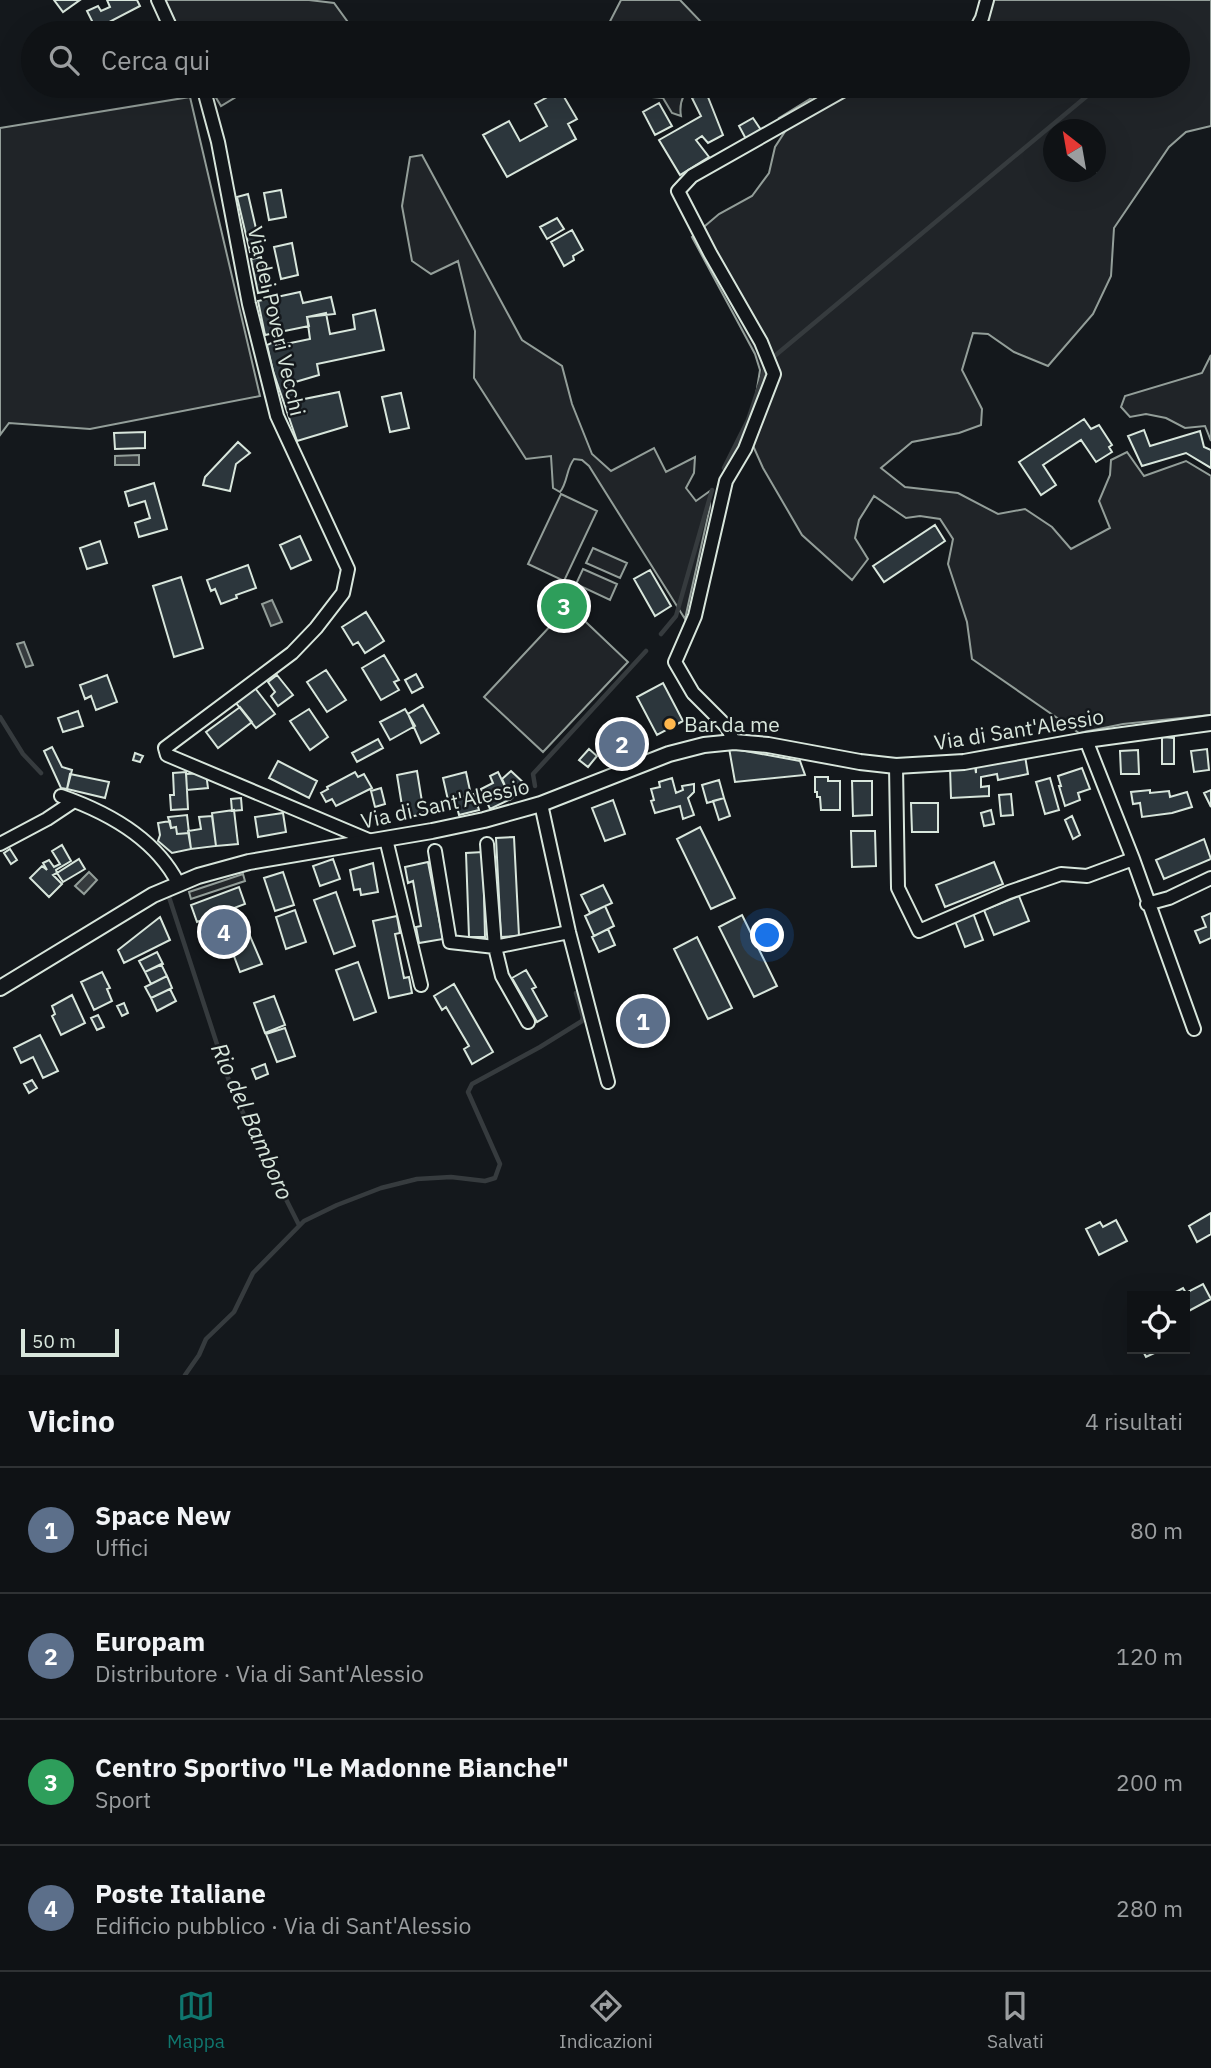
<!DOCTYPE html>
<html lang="it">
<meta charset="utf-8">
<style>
body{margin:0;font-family:"IBM Plex Sans",sans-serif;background:#181b1e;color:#f1f3f6}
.controls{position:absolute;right:21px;bottom:21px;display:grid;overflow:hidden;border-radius:0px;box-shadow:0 7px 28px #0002}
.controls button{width:63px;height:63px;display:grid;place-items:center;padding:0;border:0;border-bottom:2px solid #2f3234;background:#0f1215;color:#f1f3f6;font:35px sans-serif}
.compass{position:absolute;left:1043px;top:119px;width:63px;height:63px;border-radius:50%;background:#0f1215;box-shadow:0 7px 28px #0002;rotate:329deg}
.scale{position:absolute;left:21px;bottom:18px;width:98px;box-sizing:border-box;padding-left:7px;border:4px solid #d8e6dc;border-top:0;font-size:19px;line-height:24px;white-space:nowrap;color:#d8e6dc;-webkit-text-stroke:5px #14181c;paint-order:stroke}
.you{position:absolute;left:768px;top:936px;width:24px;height:24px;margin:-18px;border:5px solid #fff;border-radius:50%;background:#1a73e8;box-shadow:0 0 0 10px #1a73e833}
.badge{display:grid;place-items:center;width:46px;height:46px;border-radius:50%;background:#0f766e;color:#fff;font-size:23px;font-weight:700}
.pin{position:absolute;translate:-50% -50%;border:4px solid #fff;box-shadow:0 2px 7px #0006}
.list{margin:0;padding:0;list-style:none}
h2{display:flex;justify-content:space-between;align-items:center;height:91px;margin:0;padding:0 28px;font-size:30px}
h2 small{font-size:23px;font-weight:400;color:#9b9ea0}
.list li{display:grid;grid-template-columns:46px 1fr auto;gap:21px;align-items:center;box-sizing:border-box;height:126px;padding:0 28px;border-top:2px solid #2f3234}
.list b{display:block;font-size:26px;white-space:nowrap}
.list p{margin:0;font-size:23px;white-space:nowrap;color:#9b9ea0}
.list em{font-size:23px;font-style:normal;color:#9b9ea0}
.icon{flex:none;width:38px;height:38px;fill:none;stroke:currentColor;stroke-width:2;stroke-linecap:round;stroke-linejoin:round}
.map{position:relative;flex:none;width:1211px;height:1375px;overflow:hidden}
.search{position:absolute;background:#0f1215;box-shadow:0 7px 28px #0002;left:21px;right:21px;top:21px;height:77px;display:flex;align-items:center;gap:18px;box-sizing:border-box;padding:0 24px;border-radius:38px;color:#9b9ea0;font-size:26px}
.sheet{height:595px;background:#0f1215}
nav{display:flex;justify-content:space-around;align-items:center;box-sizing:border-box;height:98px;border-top:2px solid #2f3234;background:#0f1215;font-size:19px;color:#9b9ea0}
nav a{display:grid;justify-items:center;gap:4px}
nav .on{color:#0f766e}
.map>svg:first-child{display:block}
.green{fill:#202428;stroke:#939e99;stroke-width:2;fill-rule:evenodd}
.parking{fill:#24282b;stroke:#939e99;stroke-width:2}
.water{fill:#363b3e;stroke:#939e99;stroke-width:2}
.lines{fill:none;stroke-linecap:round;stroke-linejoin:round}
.stream{stroke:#363b3e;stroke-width:4.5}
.building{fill:#2c363c;stroke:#d8e6dc;stroke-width:2}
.minor-casing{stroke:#d8e6dc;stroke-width:16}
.tertiary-casing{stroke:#d8e6dc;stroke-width:18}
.minor{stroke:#14181c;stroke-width:12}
.tertiary{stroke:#14181c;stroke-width:14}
.poi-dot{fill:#ffb74d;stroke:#14181c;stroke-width:2.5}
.labels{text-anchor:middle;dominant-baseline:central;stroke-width:5;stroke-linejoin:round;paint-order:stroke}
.street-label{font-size:21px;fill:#d8e6dc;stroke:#14181c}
.poi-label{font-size:21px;fill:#d8e6dc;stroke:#14181c;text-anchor:start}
.water-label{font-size:23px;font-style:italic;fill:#d8e6dc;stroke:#14181c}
</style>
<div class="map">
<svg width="1211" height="1375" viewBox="0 0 1211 1375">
<rect width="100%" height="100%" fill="#14181c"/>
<path class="green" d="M 165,0 L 309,0 L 334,3 L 350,25 L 337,33 L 181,33 Z
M 621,0 L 680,0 L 704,25 L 702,33 L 604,33 Z
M 984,0 L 1211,0 L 1211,126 L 1186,132 L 1169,147 L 1114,228 L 1111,276 L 1093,314 L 1048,366 L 1014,352 L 988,334 L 973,333 L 962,370 L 982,409 L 981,425 L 959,433 L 912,442 L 881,468 L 905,487 L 958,493 L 998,514 L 1025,509 L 1052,527 L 1071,549 L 1110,528 L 1099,501 L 1110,475 L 1111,460 L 1127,452 L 1144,476 L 1186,461 L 1211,476 L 1211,715 L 1123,724 L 1079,733 L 972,659 L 967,622 L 948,564 L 953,539 L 940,519 L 920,516 L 906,518 L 874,496 L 859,520 L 855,538 L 868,559 L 852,580 L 802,535 L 763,468 L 745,428 L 756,395 L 760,370 L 755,354 L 692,237 L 719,214 L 752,196 L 769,173 L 775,147 L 786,130 L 779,118 L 831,86 L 1178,86 L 1178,33 L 968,33 ZM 1054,130 L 1096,130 L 1096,172 L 1054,172 Z
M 209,86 L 254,86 L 221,106 Z
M 625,86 L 693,86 C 683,93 679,104 681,116 L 672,113 L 663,98 L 641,96 Z
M 190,97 L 260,396 L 90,429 L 9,423 L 0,435 L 0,128 Z
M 422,155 L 522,340 L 562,366 L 572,404 L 592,454 L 611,471 L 654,448 L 666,472 L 695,457 L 694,473 L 686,488 L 696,501 L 710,491 L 710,507 L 685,619 L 589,466 L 582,460 L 574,459 C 566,469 568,482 560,492 L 553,488 L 551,456 L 526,459 L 474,378 L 475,331 L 458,261 L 431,274 L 412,261 L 402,206 L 410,157 Z
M 1211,355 L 1211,441 L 1205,426 L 1185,428 L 1166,418 L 1146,414 L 1130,417 L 1121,407 L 1125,396 L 1202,373 Z
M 561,494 L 597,511 L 564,581 L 528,564 Z
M 593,548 L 627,563 L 620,578 L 586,563 Z
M 583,569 L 617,584 L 610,600 L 576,584 Z
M 569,606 L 628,662 L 543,752 L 484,697 Z"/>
<path class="parking" d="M 243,874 L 245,881 L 191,899 L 189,892 Z"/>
<path class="water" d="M 139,455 L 139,465 L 115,465 L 115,456 Z
M 272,600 L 282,622 L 271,626 L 262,604 Z
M 24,642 L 33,665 L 26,667 L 17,644 Z
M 89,872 L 97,880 L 84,894 L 75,886 Z"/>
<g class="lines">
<path class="stream" d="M 771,359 L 1099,86
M 724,468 L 748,420 L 766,366
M 661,634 L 676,616 L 712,490
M 0,717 L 23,754 L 41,773
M 535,786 L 533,774 L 646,651
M 169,897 L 228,1078 L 246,1120 L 299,1225
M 185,1375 L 199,1355 L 206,1339 L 234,1312 L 253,1273 L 304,1221 L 337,1205 L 381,1188 L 417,1179 L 451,1177 L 485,1181 L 495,1178 L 500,1164 L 468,1092 L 472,1084 L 540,1047 L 582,1021 L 583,1017 L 576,993"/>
</g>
<path class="building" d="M 54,0 L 80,0 L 63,12 Z
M 107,0 L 137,0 L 140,6 L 96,29 L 87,11 L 98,6 L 101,11 L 110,7 Z
M 720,86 L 746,86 L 724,95 Z
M 560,90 L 577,119 L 568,124 L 576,139 L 507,177 L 483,135 L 509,121 L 520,141 L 547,126 L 535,104 Z
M 706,92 L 723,135 L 708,143 L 702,136 L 696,140 L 709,157 L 680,175 L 659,140 L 701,116 L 692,98 Z
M 659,103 L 672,126 L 655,135 L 643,112 Z
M 753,118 L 761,130 L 746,139 L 739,126 Z
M 281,190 L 286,217 L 269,220 L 264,193 Z
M 248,194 L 261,250 L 250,252 L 237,197 Z
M 557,218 L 564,229 L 547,239 L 540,227 Z
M 572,230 L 583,250 L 573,256 L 574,260 L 564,266 L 551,242 Z
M 292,243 L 298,275 L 281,279 L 274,247 Z
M 261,257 L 268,291 L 258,293 L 251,259 Z
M 300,292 L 303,303 L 331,297 L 335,314 L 307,317 L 309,326 L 265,335 L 258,301 Z
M 375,310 L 384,350 L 317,364 L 319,375 L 292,383 L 299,400 L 339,392 L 347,426 L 297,441 L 273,371 L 267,345 L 276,341 L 276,346 L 310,339 L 307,317 L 326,313 L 330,334 L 355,329 L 353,315 Z
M 401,393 L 409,428 L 390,432 L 382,397 Z
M 1084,419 L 1091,429 L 1099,425 L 1112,445 L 1109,447 L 1112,452 L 1096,462 L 1081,440 L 1043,465 L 1056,485 L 1041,495 L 1019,462 Z
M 1144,430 L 1150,446 L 1200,431 L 1204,447 L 1211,450 L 1211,468 L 1186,453 L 1142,466 L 1128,436 Z
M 145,432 L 145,448 L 115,449 L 114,433 Z
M 238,442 L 250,453 L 236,464 L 230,491 L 203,485 L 205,477 Z
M 154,483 L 167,529 L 139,537 L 135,523 L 150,518 L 145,501 L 129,506 L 125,492 Z
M 935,525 L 945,541 L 884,582 L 873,566 Z
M 300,536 L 311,560 L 291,569 L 280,545 Z
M 100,541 L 107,563 L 87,569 L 80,548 Z
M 248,565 L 256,588 L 236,595 L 237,598 L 221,604 L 215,589 L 211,591 L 207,580 Z
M 650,570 L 671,606 L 655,616 L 634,579 Z
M 181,577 L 203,648 L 174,657 L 153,586 Z
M 366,612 L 384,641 L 365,653 L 358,642 L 353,645 L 342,627 Z
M 384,655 L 399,680 L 394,682 L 399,690 L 381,700 L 362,668 Z
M 326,670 L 346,700 L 327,712 L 307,682 Z
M 416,674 L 423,687 L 412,693 L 405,680 Z
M 107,675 L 117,702 L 96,710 L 91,696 L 85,699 L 80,685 Z
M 277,675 L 293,695 L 278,706 L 271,696 L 275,692 L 268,682 Z
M 663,683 L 683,721 L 657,735 L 637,697 Z
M 255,688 L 275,714 L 256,728 L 236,703 Z
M 423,705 L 439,733 L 421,743 L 408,714 Z
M 240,707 L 252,722 L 218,748 L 206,732 Z
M 309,709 L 328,737 L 310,750 L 290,721 Z
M 405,709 L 415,726 L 390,740 L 380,722 Z
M 78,711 L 83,726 L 63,732 L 58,718 Z
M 622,727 L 624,733 L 616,736 L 614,730 Z
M 1162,737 L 1174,738 L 1174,764 L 1162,764 Z
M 378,739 L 383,748 L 357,762 L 352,753 Z
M 52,747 L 62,767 L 72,770 L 67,789 L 61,788 L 44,751 Z
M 729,748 L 800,761 L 805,775 L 735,782 Z
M 589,749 L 597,756 L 588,767 L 579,760 Z
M 1207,749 L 1209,770 L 1194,772 L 1191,751 Z
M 1138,750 L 1139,774 L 1121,774 L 1120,751 Z
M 135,753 L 143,756 L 140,762 L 133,760 Z
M 1025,756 L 1028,774 L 998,780 L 997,774 L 981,777 L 981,787 L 989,786 L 989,796 L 951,798 L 950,767 L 975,766 L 976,773 L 976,766 Z
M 278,761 L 317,781 L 309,798 L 269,778 Z
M 1082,768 L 1090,789 L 1078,793 L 1080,800 L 1065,806 L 1059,786 L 1061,786 L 1058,776 Z
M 417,771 L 424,814 L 404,818 L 397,775 Z
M 511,771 L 526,785 L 511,799 L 502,779 Z
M 186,772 L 188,809 L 171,810 L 170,795 L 174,795 L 173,773 Z
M 355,772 L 358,777 L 364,774 L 372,788 L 336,806 L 332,799 L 326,802 L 321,793 L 328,789 L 327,787 Z
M 466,772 L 471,795 L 448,800 L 443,778 Z
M 498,772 L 511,799 L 490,809 L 481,789 L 493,783 L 490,776 Z
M 206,773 L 208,788 L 187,790 L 186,774 Z
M 70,774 L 109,782 L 105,798 L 67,789 Z
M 815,777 L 828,777 L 828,781 L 840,781 L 840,810 L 821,810 L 820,797 L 817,797 L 817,792 L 815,792 Z
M 672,778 L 676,793 L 683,790 L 682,786 L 694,784 L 694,792 L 688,798 L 694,815 L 683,819 L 680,806 L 655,813 L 651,801 L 654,800 L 651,789 L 660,787 L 659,782 Z
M 1050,778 L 1059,810 L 1045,814 L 1036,782 Z
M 719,780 L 724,798 L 707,803 L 702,785 Z
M 852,781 L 872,781 L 872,815 L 853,816 Z
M 381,788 L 385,804 L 375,807 L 371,791 Z
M 1150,790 L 1150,793 L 1169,791 L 1170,797 L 1187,792 L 1192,807 L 1172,813 L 1142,817 L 1140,803 L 1133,804 L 1131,792 Z
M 1211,790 L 1211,807 L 1204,793 Z
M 474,794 L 479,810 L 459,815 L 455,799 Z
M 1011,794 L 1013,815 L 1001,816 L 999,795 Z
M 241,798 L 242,810 L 232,811 L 231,799 Z
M 724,798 L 730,816 L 719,820 L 713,801 Z
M 613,800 L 625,834 L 605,841 L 592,808 Z
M 911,803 L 938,803 L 938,832 L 912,832 Z
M 234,810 L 238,844 L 216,846 L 212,813 Z
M 991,810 L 994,824 L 984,826 L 981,813 Z
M 283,813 L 286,832 L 258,837 L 255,817 Z
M 187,815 L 189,833 L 177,834 L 176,827 L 171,828 L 168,817 Z
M 212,816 L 216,846 L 191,849 L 188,831 L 201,829 L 199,817 Z
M 1072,816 L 1080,835 L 1073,839 L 1065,820 Z
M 170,821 L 171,828 L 176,827 L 177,834 L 189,833 L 191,849 L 172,853 L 158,841 L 160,835 L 158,823 Z
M 700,827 L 735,898 L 711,909 L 677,839 Z
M 851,831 L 875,831 L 876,866 L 852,867 Z
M 514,837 L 519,936 L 501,937 L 496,838 Z
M 1204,839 L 1211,859 L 1164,879 L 1156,860 Z
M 62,845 L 71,861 L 56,870 L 57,873 L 53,875 L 62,884 L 49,897 L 30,878 L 42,866 L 47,870 L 43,863 L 49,860 L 54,867 L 60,864 L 52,851 Z
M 10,849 L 17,860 L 11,864 L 4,853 Z
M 483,852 L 485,937 L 469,937 L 466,853 Z
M 79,859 L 85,869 L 63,882 L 57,873 Z
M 333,859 L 340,879 L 320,886 L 313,866 Z
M 428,862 L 443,939 L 419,943 L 416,927 L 421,926 L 413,881 L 408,883 L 405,867 Z
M 994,862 L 1003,884 L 945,907 L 936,885 Z
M 373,863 L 378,892 L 361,895 L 360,889 L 354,890 L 350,870 Z
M 283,872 L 294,905 L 275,911 L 264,878 Z
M 603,885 L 612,903 L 590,913 L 581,895 Z
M 239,887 L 245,904 L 197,922 L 191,905 Z
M 336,892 L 355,946 L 334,954 L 314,900 Z
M 1019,896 L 1029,921 L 994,935 L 984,910 Z
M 605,906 L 614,926 L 594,936 L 585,916 Z
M 295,910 L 306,942 L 286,949 L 276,917 Z
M 973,913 L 983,940 L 965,947 L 955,921 Z
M 1211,913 L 1211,938 L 1200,943 L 1195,931 L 1206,927 L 1202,917 Z
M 241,915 L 262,964 L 240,972 L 232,951 L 227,953 L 216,924 Z
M 742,915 L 777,986 L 754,997 L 719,927 Z
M 397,916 L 400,933 L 395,934 L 404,978 L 409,977 L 412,993 L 389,998 L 373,921 Z
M 160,917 L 170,940 L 124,963 L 118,950 Z
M 608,929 L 615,945 L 599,952 L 592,937 Z
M 697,937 L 732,1008 L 708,1019 L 674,949 Z
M 157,952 L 163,964 L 145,972 L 139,961 Z
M 358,962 L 376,1012 L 354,1020 L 336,970 Z
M 161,964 L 167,976 L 151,984 L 145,972 Z
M 526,970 L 536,987 L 532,989 L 547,1016 L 537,1022 L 512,978 Z
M 102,972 L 110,988 L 107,989 L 112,1001 L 94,1010 L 81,982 Z
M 167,976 L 172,988 L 151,998 L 145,987 Z
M 454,984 L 493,1052 L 472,1064 L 464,1049 L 469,1046 L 446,1007 L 442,1010 L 434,996 Z
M 170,989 L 176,1001 L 157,1011 L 151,998 Z
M 72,995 L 85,1023 L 61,1035 L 52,1016 L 55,1014 L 52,1006 Z
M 274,996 L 285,1025 L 265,1033 L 254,1003 Z
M 643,996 L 662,1036 L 643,1046 L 623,1005 Z
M 124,1003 L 128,1013 L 122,1016 L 117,1006 Z
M 98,1015 L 104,1027 L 97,1030 L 91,1018 Z
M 285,1028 L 295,1056 L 277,1062 L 266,1034 Z
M 40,1035 L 58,1071 L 43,1078 L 33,1057 L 21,1063 L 14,1048 Z
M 265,1064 L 268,1074 L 256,1079 L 252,1069 Z
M 32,1080 L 37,1088 L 29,1093 L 24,1084 Z
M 1211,1213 L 1211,1234 L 1197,1242 L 1189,1226 Z
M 1116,1220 L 1127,1241 L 1099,1255 L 1086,1229 L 1100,1222 L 1103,1227 Z
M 1203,1284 L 1211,1299 L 1185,1313 L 1185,1296 L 1168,1296 L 1183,1288 L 1186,1293 Z
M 1142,1349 L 1163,1349 L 1146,1357 Z"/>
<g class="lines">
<g class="minor-casing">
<path id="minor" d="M 158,0 L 173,33
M 974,33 L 982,18 L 987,0
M 201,86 L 205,94 L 218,142 L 249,304 L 277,416 L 348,569 L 343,593 L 316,628 L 292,653 L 165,748 L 167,755 L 371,841
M 1086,740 L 1133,859 L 1194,1029
M 734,742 L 727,727 L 693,693 L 675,662 L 695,616 L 726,481 L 745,449 L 774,374 L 761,342 L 710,253 L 678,191 L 692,176 L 851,86
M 896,766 L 898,888 L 919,931 L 1009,892 L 1061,874 L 1087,876 L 1133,859
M 61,796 C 107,812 155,838 178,883
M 541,804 L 569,932 L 608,1082
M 386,839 L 421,985
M 0,844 L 47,819 L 74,801
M 435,851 L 450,942 L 495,947 L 487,844
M 1147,904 L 1169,898 L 1211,878
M 528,1022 L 502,976 L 495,947 L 569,932"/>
</g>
<g class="tertiary-casing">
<path id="tertiary" d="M 0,988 L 153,895 L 198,876 L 249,862 L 432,831 L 484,820 L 541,804 L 669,754 L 704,745 L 734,742 L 768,745 L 860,762 L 896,766 L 964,762 L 1086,740 L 1211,723"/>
</g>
<use href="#minor" class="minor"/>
<use href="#tertiary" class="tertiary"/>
</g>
<circle class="poi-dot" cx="670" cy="724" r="7"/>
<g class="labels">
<g class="street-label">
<text transform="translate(277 321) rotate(77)">Via dei Poveri Vecchi</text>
<text transform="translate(1019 729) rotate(-9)">Via di Sant'Alessio</text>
<text transform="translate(445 803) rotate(-12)">Via di Sant'Alessio</text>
</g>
<g class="poi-label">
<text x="684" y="724">Bar da me</text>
</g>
<g class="water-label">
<text transform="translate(253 1121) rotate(66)">Rio del Bamboro</text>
</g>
</g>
</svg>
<div class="controls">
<button><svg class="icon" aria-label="locate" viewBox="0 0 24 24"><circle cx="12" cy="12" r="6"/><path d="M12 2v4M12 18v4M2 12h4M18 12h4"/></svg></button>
</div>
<svg class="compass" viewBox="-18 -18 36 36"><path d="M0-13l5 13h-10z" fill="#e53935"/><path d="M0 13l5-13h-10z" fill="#9b9ea0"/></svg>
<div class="scale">50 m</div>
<div class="you"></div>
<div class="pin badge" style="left:643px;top:1021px;background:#5c6f8a">1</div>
<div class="pin badge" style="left:622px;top:744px;background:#5c6f8a">2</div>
<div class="pin badge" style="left:564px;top:606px;background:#2e9e5b">3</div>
<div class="pin badge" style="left:224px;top:932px;background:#5c6f8a">4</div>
<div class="search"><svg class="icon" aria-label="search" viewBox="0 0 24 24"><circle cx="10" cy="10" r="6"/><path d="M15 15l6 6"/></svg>Cerca qui</div>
</div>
<section class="sheet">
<h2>Vicino<small>4 risultati</small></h2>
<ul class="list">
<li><span class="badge" style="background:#5c6f8a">1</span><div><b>Space New</b><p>Uffici</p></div><em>80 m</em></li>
<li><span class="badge" style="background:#5c6f8a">2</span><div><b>Europam</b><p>Distributore · Via di Sant'Alessio</p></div><em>120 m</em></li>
<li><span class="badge" style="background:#2e9e5b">3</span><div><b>Centro Sportivo &quot;Le Madonne Bianche&quot;</b><p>Sport</p></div><em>200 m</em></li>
<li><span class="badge" style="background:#5c6f8a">4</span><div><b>Poste Italiane</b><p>Edificio pubblico · Via di Sant'Alessio</p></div><em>280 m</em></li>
</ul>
</section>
<nav>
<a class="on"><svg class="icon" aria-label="map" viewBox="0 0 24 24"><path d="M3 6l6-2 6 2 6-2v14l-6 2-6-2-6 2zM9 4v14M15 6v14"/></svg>Mappa</a>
<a><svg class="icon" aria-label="directions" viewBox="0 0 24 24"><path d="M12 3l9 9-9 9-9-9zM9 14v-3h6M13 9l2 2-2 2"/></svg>Indicazioni</a>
<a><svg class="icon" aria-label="saved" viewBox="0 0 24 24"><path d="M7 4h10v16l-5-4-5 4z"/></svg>Salvati</a>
</nav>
